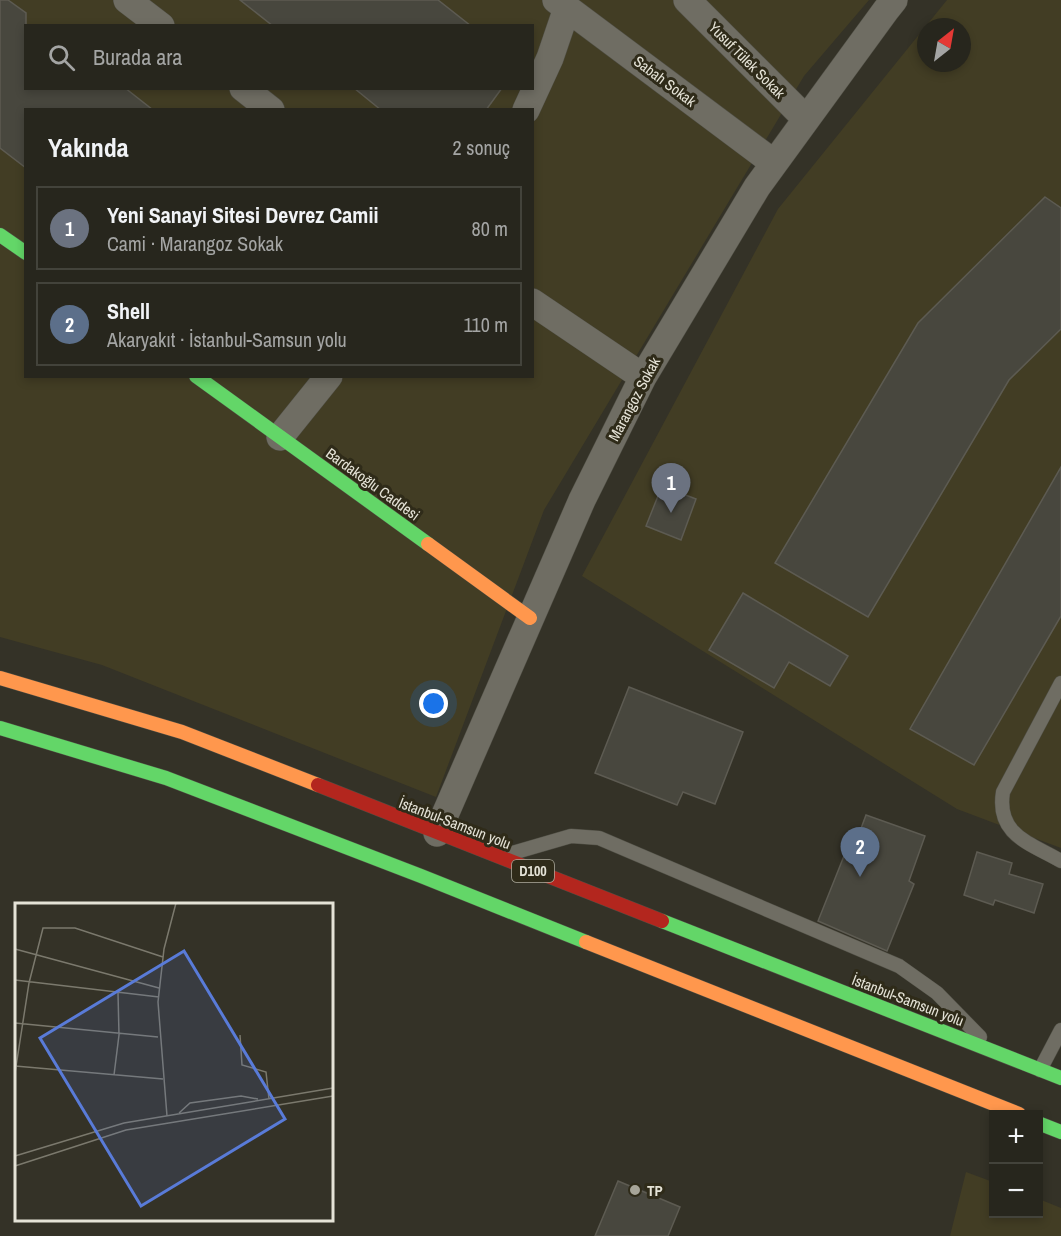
<!DOCTYPE html>
<html lang="tr">
<meta charset="utf-8">
<style>
body{margin:0;font-family:"Archivo Narrow",sans-serif;background:#2f2e26;color:#f1f3f6}
.controls{position:absolute;right:18px;bottom:18px;display:grid;overflow:hidden;border-radius:0px;box-shadow:0 3px 9px #0003}
.controls button{width:54px;height:54px;display:grid;place-items:center;padding:0;border:0;border-bottom:2px solid #43433b;background:#27261d;color:#f1f3f6;font:30px sans-serif}
.compass{position:absolute;left:917px;top:18px;width:54px;height:54px;border-radius:50%;background:#27261d;box-shadow:0 3px 9px #0003;rotate:31deg}
.you{position:absolute;left:434px;top:704px;width:21px;height:21px;margin:-15px;border:4px solid #fff;border-radius:50%;background:#1a73e8;box-shadow:0 0 0 9px #1a73e833}
.badge{display:grid;place-items:center;width:39px;height:39px;border-radius:50%;background:#a7a599;color:#fff;font-size:20px;font-weight:700}
.pin{position:absolute;translate:-50% -50px;filter:drop-shadow(0 2px 3px #0008)}
.pin::after{content:'';position:absolute;top:32px;width:21px;height:18px;background:inherit;clip-path:polygon(0 0,100% 0,50% 100%)}
.list{margin:0;padding:0;list-style:none}
h2{display:flex;justify-content:space-between;align-items:center;height:78px;margin:0;padding:0 24px;font-size:26px}
h2 small{font-size:20px;font-weight:400;color:#a4a5a4}
.list li{display:grid;grid-template-columns:39px 1fr auto;gap:18px;align-items:center;box-sizing:border-box;height:84px;margin:0 12px 12px;padding:0 12px;border:2px solid #43433b;border-radius:0px}
.list b{display:block;font-size:22px;white-space:nowrap}
.list p{margin:0;font-size:20px;white-space:nowrap;color:#a4a5a4}
.list em{font-size:20px;font-style:normal;color:#a4a5a4}
.icon{flex:none;width:33px;height:33px;fill:none;stroke:currentColor;stroke-width:2;stroke-linecap:round;stroke-linejoin:round}
.map{position:relative;flex:none;width:1061px;height:1236px;overflow:hidden}
.search{position:absolute;background:#27261d;box-shadow:0 3px 9px #0003;left:24px;top:24px;width:510px;height:66px;display:flex;align-items:center;gap:15px;box-sizing:border-box;padding:0 21px;border-radius:0px;color:#a4a5a4;font-size:22px}
.panel{position:absolute;background:#27261d;box-shadow:0 3px 9px #0003;left:24px;top:108px;width:510px;height:270px;border-radius:0px}
.map>svg:first-child{display:block}
.built{fill:#423d24;fill-rule:evenodd}
.building{fill:#48473e;stroke:#5d5b52;stroke-width:1.5}
.lines{fill:none;stroke-linecap:round;stroke-linejoin:round}
.lane-casing{stroke:#4f4e44;stroke-width:15}
.street-casing{stroke:#4f4e44;stroke-width:28}
.fast-casing{stroke:#4f4e44;stroke-width:15}
.slow-casing{stroke:#4f4e44;stroke-width:15}
.jam-casing{stroke:#4f4e44;stroke-width:15}
.lane{stroke:#6f6d63;stroke-width:14}
.street{stroke:#6f6d63;stroke-width:27}
.fast{stroke:#63d668;stroke-width:14}
.slow{stroke:#ff974d;stroke-width:14}
.jam{stroke:#b3261e;stroke-width:14}
.poi-dot{fill:#a7a599;stroke:#2f2b19;stroke-width:2}
.labels{text-anchor:middle;dominant-baseline:central;stroke-width:6;stroke-linejoin:round;paint-order:stroke}
.shield{fill:#2f2b19;stroke:#aeac9e;stroke-width:1.5}
.shield-label{font-size:14px;font-weight:bold;fill:#e5e3d7}
.street-label{font-size:15px;fill:#e5e3d7;stroke:#2f2b19}
.poi-label{font-size:15px;font-weight:bold;fill:#e5e3d7;stroke:#2f2b19;text-anchor:start}
.inset-road{fill:none;stroke:#7b796d;stroke-width:1.5}
.view{fill:#597bd8;fill-opacity:0.15;stroke:#597bd8;stroke-width:3}
.inset-edge{fill:none;stroke:#e5e3d7;stroke-width:3}
</style>
<div class="map">
<svg width="1061" height="1236" viewBox="0 0 1061 1236">
<rect width="100%" height="100%" fill="#343227"/>
<path class="built" d="M 0,0 L 869,0 L 804,76 L 544,510 L 436,797 L 102,665 L 0,637 ZM 26,26 L 532,26 L 532,88 L 26,88 ZM 26,110 L 532,110 L 532,376 L 26,376 Z
M 947,0 L 1061,0 L 1061,848 L 957,809 L 582,576 L 778,209 ZM 926,27 L 962,27 L 962,63 L 926,63 Z
M 966,1172 L 993,1182 L 994,1214 L 1038,1214 L 1039,1199 L 1061,1208 L 1061,1236 L 950,1236 Z"/>
<path class="building" d="M 0,0 L 8,0 L 26,13 L 26,88 L 125,88 L 153,110 L 26,110 L 26,168 L 0,148 Z
M 240,0 L 438,0 L 471,26 L 273,26 Z
M 354,88 L 502,88 L 486,110 L 381,110 Z
M 1045,197 L 1061,208 L 1061,329 L 1009,380 L 868,617 L 775,563 L 918,323 Z
M 1061,467 L 1061,616 L 974,765 L 910,729 Z
M 662,486 L 696,499 L 681,540 L 646,526 Z
M 743,593 L 848,656 L 830,686 L 789,662 L 774,688 L 709,650 Z
M 629,687 L 743,732 L 715,804 L 683,792 L 677,805 L 595,773 Z
M 866,815 L 925,836 L 909,881 L 914,884 L 887,951 L 818,921 L 844,856 L 850,858 Z
M 977,852 L 1012,863 L 1009,874 L 1043,884 L 1034,913 L 995,900 L 993,905 L 964,895 Z
M 618,1181 L 680,1207 L 668,1236 L 595,1236 Z"/>
<g class="lines">
<g class="lane-casing">
<path id="lane" d="M 1061,683 L 1003,792 C 996,835 1030,843 1061,861
M 509,854 L 571,836 L 599,838 L 899,966 L 937,993 L 980,1037
M 1040,1070 L 1061,1030"/>
</g>
<g class="street-casing">
<path id="street" d="M 127,0 L 161,26
M 556,0 L 774,163
M 687,0 L 806,119
M 243,88 L 271,110
M 526,110 L 550,58 L 567,8
M 532,302 L 643,377
M 280,437 L 329,376
M 437,833 L 582,500 L 643,377 L 757,187 L 886,10 L 894,0"/>
</g>
<g class="fast-casing">
<path id="fast" d="M 0,235 L 26,253
M 196,376 L 428,544
M 0,728 L 166,778 L 421,876 L 586,942
M 662,921 L 1061,1078
M 1038,1123 L 1061,1132"/>
</g>
<g class="slow-casing">
<path id="slow" d="M 428,544 L 530,618
M 0,678 L 182,732 L 318,785
M 586,942 L 1019,1114"/>
</g>
<g class="jam-casing">
<path id="jam" d="M 318,785 L 662,921"/>
</g>
<use href="#lane" class="lane"/>
<use href="#street" class="street"/>
<use href="#fast" class="fast"/>
<use href="#slow" class="slow"/>
<use href="#jam" class="jam"/>
</g>
<circle class="poi-dot" cx="635" cy="1190" r="6"/>
<g class="labels">
<rect class="shield" x="512" y="860" width="42" height="22" rx="4.5"/>
<g class="shield-label">
<text x="533" y="871">D100</text>
</g>
<g class="street-label">
<text transform="translate(747 60) rotate(45)">Yusuf Tülek Sokak</text>
<text transform="translate(665 81) rotate(37)">Sabah Sokak</text>
<text transform="translate(634 399) rotate(-62)">Marangoz Sokak</text>
<text transform="translate(373 484) rotate(36)">Bardakoğlu Caddesi</text>
<text transform="translate(455 823) rotate(21)">İstanbul-Samsun yolu</text>
<text transform="translate(908 1000) rotate(21)">İstanbul-Samsun yolu</text>
</g>
<g class="poi-label">
<text x="647" y="1190">TP</text>
</g>
</g>
<g transform="translate(15 903)">
<rect width="318" height="318" fill="#343227"/>
<path class="inset-road" d="M 0,46 L 144,85M 0,77 L 144,94M 0,120 L 143,134M 225,132 L 227,162 L 251,169 L 254,196M 0,163 L 148,176M 0,170 L 14,80 L 28,25 L 60,25 L 148,54M 99,172 L 104,132 L 103,90M 164,210 L 175,200 L 226,193 L 243,196M 152,213 L 143,99 L 149,46 L 161,0M 0,253 L 109,220 L 318,185M 0,263 L 111,227 L 318,193"/>
<path class="view" d="M 169,48 L 270,216 L 126,303 L 25,135 Z"/>
<rect width="318" height="318" class="inset-edge"/>
</g>
</svg>
<div class="controls">
<button>+</button>
<button>−</button>
</div>
<svg class="compass" viewBox="-18 -18 36 36"><path d="M0-13l5 13h-10z" fill="#e53935"/><path d="M0 13l5-13h-10z" fill="#a4a5a4"/></svg>
<div class="you"></div>
<div class="pin badge" style="left:671px;top:513px;background:#6b7280">1</div>
<div class="pin badge" style="left:860px;top:877px;background:#5c6f8a">2</div>
<div class="search"><svg class="icon" aria-label="search" viewBox="0 0 24 24"><circle cx="10" cy="10" r="6"/><path d="M15 15l6 6"/></svg>Burada ara</div>
<section class="panel">
<h2>Yakında<small>2 sonuç</small></h2>
<ul class="list">
<li><span class="badge" style="background:#6b7280">1</span><div><b>Yeni Sanayi Sitesi Devrez Camii</b><p>Cami · Marangoz Sokak</p></div><em>80 m</em></li>
<li><span class="badge" style="background:#5c6f8a">2</span><div><b>Shell</b><p>Akaryakıt · İstanbul-Samsun yolu</p></div><em>110 m</em></li>
</ul>
</section>
</div>
